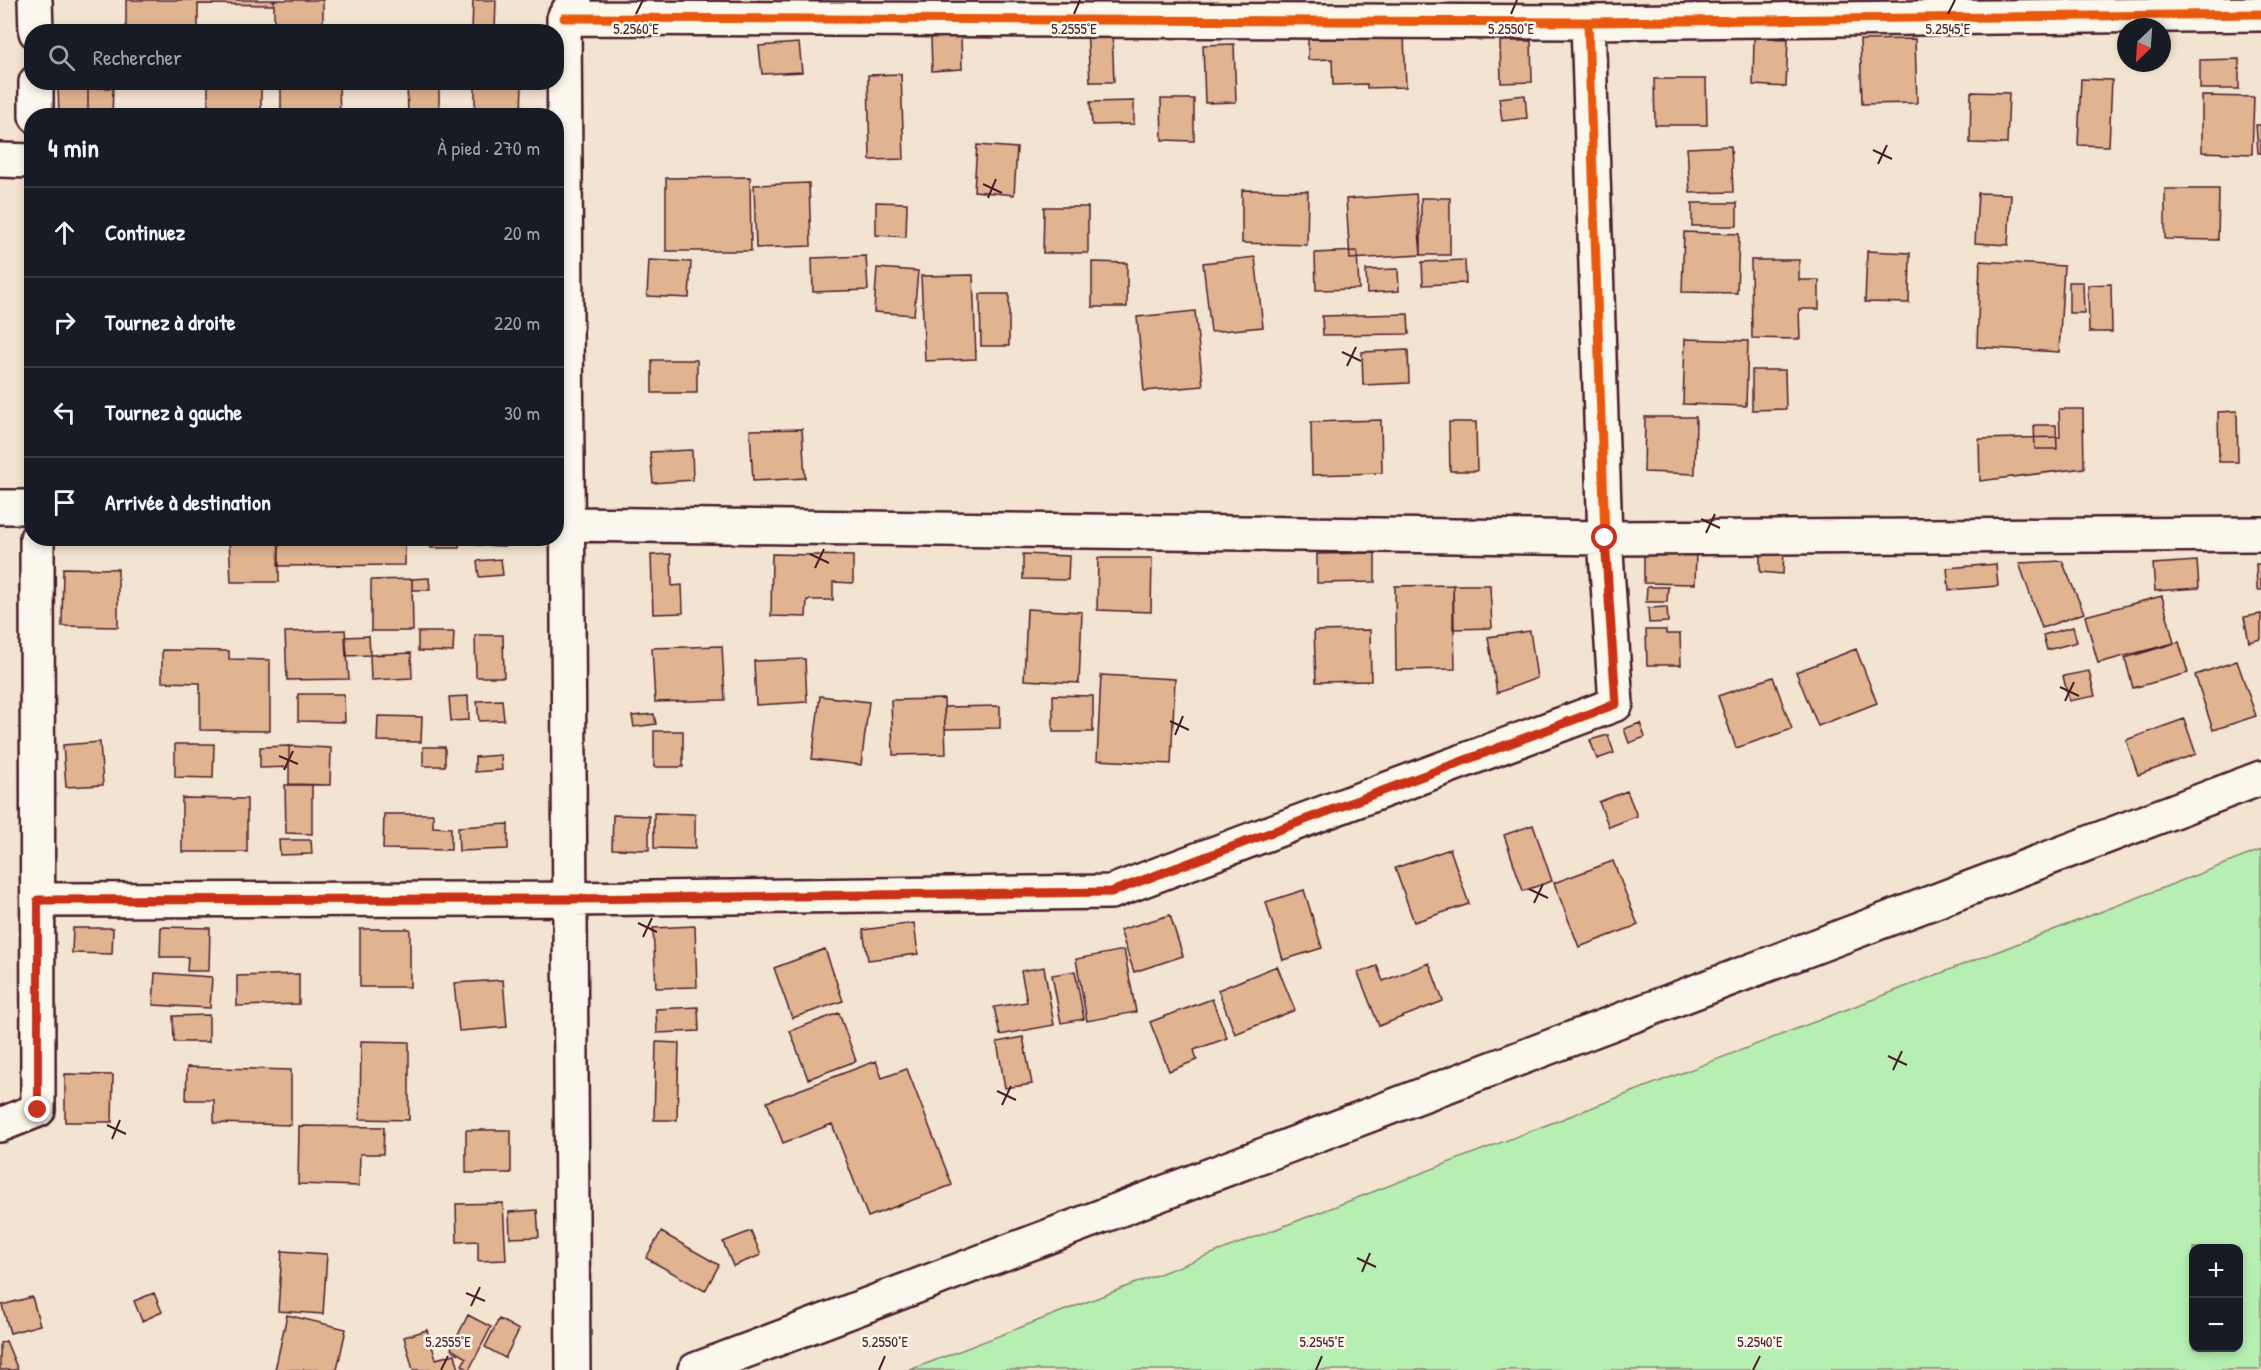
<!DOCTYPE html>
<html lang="fr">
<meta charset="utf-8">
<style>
body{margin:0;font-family:"Patrick Hand",sans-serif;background:#20242c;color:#f1f3f6}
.controls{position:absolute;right:18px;bottom:18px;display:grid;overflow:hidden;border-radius:12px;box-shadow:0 3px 9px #0003}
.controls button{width:54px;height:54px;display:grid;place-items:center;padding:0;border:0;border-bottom:2px solid #363941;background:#171b24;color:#f1f3f6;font:30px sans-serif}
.compass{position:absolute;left:2117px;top:18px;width:54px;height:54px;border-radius:50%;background:#171b24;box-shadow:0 3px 9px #0003;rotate:205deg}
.stop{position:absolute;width:18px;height:18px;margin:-14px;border:4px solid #c8321e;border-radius:50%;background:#fff}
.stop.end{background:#c8321e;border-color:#fff;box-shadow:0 2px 6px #0008}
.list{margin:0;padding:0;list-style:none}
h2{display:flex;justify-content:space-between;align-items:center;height:78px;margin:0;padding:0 24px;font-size:26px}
h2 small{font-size:20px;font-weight:400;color:#9ea1a6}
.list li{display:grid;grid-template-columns:39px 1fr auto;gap:18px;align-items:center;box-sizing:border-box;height:90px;padding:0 24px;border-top:2px solid #363941}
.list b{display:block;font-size:22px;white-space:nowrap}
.list em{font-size:20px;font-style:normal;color:#9ea1a6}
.icon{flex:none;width:33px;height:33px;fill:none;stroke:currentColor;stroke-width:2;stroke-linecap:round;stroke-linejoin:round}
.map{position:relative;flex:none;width:2261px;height:1370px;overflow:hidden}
.search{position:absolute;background:#171b24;box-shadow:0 3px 9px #0003;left:24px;top:24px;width:540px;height:66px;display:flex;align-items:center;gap:15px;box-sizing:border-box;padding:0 21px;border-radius:24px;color:#9ea1a6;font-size:22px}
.panel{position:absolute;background:#171b24;box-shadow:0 3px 9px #0003;left:24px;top:108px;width:540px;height:438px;border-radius:24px}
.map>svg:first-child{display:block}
.green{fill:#b7efb2;stroke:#80876e;stroke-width:1.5;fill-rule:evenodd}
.building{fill:#e0b391;stroke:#4a1f2b;stroke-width:1.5}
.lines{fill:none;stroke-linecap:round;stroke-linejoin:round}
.minor-casing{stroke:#4a1f2b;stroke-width:38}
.minor{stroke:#fbf7ec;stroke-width:33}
.cycleway-casing{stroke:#fbf7ec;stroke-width:13}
.cycleway{stroke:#e8590c;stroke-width:9}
.route{stroke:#c8321e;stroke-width:8}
.ticks{fill:none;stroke:#4a1f2b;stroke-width:2}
.ticks-label{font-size:15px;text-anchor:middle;fill:#4a1f2b;stroke:#fbf7ec;stroke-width:5;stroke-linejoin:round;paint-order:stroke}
</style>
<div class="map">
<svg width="2261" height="1370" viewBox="0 0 2261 1370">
<rect width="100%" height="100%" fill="#f3e3d1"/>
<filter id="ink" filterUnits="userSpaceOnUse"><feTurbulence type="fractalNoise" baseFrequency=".0167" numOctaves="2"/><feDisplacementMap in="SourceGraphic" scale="12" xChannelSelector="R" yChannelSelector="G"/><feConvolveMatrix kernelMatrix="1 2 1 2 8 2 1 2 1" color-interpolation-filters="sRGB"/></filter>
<g filter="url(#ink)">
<path class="green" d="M 2261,850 L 2261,1370 L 910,1370 ZM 2194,1248 L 2238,1248 L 2238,1348 L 2194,1348 Z"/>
<path class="building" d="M 126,0 L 274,0 L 274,5 L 198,4 L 198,31 L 126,30 Z
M 274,0 L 323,0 L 323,32 L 274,32 Z
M 473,0 L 496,0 L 495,31 L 472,30 Z
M 1112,29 L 1114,82 L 1090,82 L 1087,30 Z
M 1404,35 L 1406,87 L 1367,88 L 1367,84 L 1333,85 L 1332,59 L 1308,60 L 1308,39 Z
M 961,36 L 962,69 L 932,71 L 931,37 Z
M 1754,38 L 1788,39 L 1786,87 L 1753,85 Z
M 1915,39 L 1917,103 L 1862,104 L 1860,40 Z
M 1500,41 L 1531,41 L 1532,82 L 1501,83 Z
M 799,43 L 802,72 L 762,74 L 759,46 Z
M 1234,44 L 1236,102 L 1205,103 L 1203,45 Z
M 2239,59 L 2239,89 L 2200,89 L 2200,60 Z
M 901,74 L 904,159 L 870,160 L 868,75 Z
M 1654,79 L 1706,79 L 1707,125 L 1655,125 Z
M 2081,79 L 2112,80 L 2109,146 L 2078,145 Z
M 407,82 L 439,82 L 439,114 L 408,114 Z
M 475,82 L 522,82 L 521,116 L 475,116 Z
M 208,85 L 261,85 L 261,111 L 208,110 Z
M 58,86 L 88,88 L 88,116 L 59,116 Z
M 281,86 L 339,86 L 340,116 L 281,116 Z
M 88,88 L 113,88 L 112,116 L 88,116 Z
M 1971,92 L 2009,93 L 2007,144 L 1970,143 Z
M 1525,95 L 1527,118 L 1502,121 L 1499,98 Z
M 2202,96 L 2254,97 L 2252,154 L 2202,152 Z
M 1161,99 L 1194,99 L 1194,141 L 1162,140 Z
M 1134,101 L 1134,124 L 1092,125 L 1090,102 Z
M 2256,125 L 2261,125 L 2261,153 L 2258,153 Z
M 977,145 L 1017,148 L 1014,195 L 974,191 Z
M 1731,146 L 1733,192 L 1690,193 L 1687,148 Z
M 750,177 L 751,251 L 666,251 L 666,178 Z
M 809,183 L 811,246 L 756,248 L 754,185 Z
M 2165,189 L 2219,189 L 2218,240 L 2165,239 Z
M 1242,190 L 1308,191 L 1307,245 L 1242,243 Z
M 1978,193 L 2011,194 L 2008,245 L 1975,243 Z
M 1416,194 L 1421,255 L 1350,259 L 1346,199 Z
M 1421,198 L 1450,198 L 1450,255 L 1421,255 Z
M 876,202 L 907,203 L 906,237 L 876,235 Z
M 1692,203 L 1737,203 L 1737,226 L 1692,226 Z
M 1044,207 L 1088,207 L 1088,253 L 1043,253 Z
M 1684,232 L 1739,234 L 1737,293 L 1682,292 Z
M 1357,251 L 1359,289 L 1316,290 L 1315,253 Z
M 1867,251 L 1910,253 L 1909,303 L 1865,302 Z
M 866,256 L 868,290 L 813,292 L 812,258 Z
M 1255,257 L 1263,327 L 1211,332 L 1203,263 Z
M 649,260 L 691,262 L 689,298 L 647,296 Z
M 1465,260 L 1466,283 L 1423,285 L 1422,262 Z
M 1751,260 L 1799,260 L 1799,280 L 1819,280 L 1819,309 L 1799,309 L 1800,339 L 1752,338 Z
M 1980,261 L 2064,266 L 2059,352 L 1977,347 Z
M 1092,262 L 1127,263 L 1127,307 L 1092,307 Z
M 877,268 L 918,271 L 914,315 L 874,312 Z
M 1398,269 L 1399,291 L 1367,293 L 1366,270 Z
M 973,275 L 976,359 L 925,361 L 921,276 Z
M 2069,282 L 2083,282 L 2084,313 L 2069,313 Z
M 2111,284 L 2112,332 L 2089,332 L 2088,285 Z
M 980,294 L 1009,294 L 1009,346 L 981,346 Z
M 1195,311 L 1203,386 L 1144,391 L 1137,317 Z
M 1408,314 L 1409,334 L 1323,335 L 1322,316 Z
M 1685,339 L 1748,341 L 1746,406 L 1683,404 Z
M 1408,350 L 1409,383 L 1363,385 L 1362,352 Z
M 652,360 L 697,360 L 697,393 L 652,393 Z
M 1752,370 L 1785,370 L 1786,409 L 1752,410 Z
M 2059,409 L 2083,409 L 2084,468 L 1980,481 L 1979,439 L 2060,437 Z
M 2237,411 L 2238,462 L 2219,462 L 2218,412 Z
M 1645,417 L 1696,417 L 1695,474 L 1644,472 Z
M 1381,420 L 1382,473 L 1312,475 L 1311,422 Z
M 1449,422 L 1476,422 L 1477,471 L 1450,471 Z
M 2034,425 L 2056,425 L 2057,449 L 2035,449 Z
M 802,429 L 805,478 L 753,481 L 750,430 Z
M 692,450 L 693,480 L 653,483 L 650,452 Z
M 229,538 L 279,538 L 279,582 L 231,582 Z
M 279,538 L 405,538 L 405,565 L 278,566 Z
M 430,538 L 459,538 L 459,548 L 431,548 Z
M 476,538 L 505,538 L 505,546 L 476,545 Z
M 1760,549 L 1784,550 L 1783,574 L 1760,572 Z
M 1644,551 L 1696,553 L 1695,584 L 1644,583 Z
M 1375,553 L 1375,582 L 1317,583 L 1317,554 Z
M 671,554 L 672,586 L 682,585 L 683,613 L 653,614 L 651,555 Z
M 772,554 L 853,556 L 853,583 L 833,582 L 833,600 L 807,600 L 806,617 L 771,616 Z
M 1023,554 L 1069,556 L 1068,580 L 1023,579 Z
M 1098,558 L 1152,558 L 1151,612 L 1097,610 Z
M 501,559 L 503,575 L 479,577 L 477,561 Z
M 2062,561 L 2084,613 L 2042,628 L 2019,563 Z
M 2197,561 L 2199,588 L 2155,591 L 2153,564 Z
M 1996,564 L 1998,586 L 1949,590 L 1947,568 Z
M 2256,564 L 2261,564 L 2261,590 L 2257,590 Z
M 63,568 L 118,569 L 118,627 L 62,626 Z
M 429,578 L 430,590 L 412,590 L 412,579 Z
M 412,579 L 413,631 L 371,631 L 371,580 Z
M 1453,585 L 1455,669 L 1396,670 L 1395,586 Z
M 1453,585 L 1490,585 L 1492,628 L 1453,629 Z
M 1647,587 L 1668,587 L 1667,602 L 1646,602 Z
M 2162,596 L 2174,643 L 2098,663 L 2085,616 Z
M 1667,607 L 1668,622 L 1649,623 L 1648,608 Z
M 1027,609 L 1082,612 L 1079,683 L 1024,680 Z
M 2261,614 L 2261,639 L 2249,642 L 2244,617 Z
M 2073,627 L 2077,642 L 2047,650 L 2043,635 Z
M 345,630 L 349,679 L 287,680 L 285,632 Z
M 1370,630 L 1371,681 L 1316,682 L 1314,631 Z
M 1646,630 L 1666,630 L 1666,634 L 1680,634 L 1681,665 L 1647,665 Z
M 1530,631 L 1537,678 L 1497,693 L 1488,637 Z
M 418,632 L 454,632 L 453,652 L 418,651 Z
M 475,635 L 503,635 L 504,677 L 476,677 Z
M 369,636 L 370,655 L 346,656 L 345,637 Z
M 2179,642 L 2188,673 L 2133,688 L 2125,658 Z
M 722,646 L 725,700 L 655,702 L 652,648 Z
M 1856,649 L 1877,703 L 1818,726 L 1796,672 Z
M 162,650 L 229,651 L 229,659 L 270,660 L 270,731 L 200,730 L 200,683 L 162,682 Z
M 411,653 L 412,678 L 371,680 L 370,655 Z
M 805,659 L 807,702 L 756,705 L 754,661 Z
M 2237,661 L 2256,716 L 2213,730 L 2195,675 Z
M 2089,671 L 2095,696 L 2069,701 L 2063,676 Z
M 1101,675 L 1175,679 L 1171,764 L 1097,760 Z
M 1773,677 L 1792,729 L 1736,748 L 1718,696 Z
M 298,694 L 344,694 L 345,722 L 298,721 Z
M 1053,695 L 1093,696 L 1093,732 L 1053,732 Z
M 468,696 L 469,720 L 451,721 L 449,697 Z
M 820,696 L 869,702 L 861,765 L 812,759 Z
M 944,699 L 946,754 L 893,755 L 891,700 Z
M 502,700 L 504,720 L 479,721 L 477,701 Z
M 1000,706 L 1000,728 L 945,729 L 944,707 Z
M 654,714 L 656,724 L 634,727 L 632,716 Z
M 378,716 L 422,717 L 421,742 L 377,741 Z
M 2184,719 L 2196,754 L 2138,775 L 2126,740 Z
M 1640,723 L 1645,737 L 1629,743 L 1624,729 Z
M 654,731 L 683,731 L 683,767 L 654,767 Z
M 1608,735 L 1614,753 L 1597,759 L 1590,740 Z
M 100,742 L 103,785 L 66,787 L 63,745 Z
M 175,744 L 214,744 L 213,778 L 175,777 Z
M 289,746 L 331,748 L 330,785 L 289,784 Z
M 289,746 L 289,767 L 260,768 L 260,747 Z
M 423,747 L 445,747 L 445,766 L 423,766 Z
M 501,755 L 502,770 L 475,772 L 475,757 Z
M 285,785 L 312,785 L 312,834 L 286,833 Z
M 1627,791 L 1637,816 L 1609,827 L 1599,802 Z
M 182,798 L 247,799 L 247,852 L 182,852 Z
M 654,813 L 695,814 L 695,849 L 654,848 Z
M 384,814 L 433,814 L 433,827 L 451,828 L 451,850 L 383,849 Z
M 613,815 L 649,816 L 649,850 L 612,849 Z
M 508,824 L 508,849 L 459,851 L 458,827 Z
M 1533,825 L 1552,881 L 1523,891 L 1504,835 Z
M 279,840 L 311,840 L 312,854 L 280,855 Z
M 1450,849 L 1469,904 L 1414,922 L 1395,868 Z
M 1613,861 L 1638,925 L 1579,947 L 1554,883 Z
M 1304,890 L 1322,948 L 1283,960 L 1266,902 Z
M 1170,915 L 1183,956 L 1134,972 L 1120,930 Z
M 914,923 L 918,954 L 868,960 L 863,930 Z
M 695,926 L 697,987 L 656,988 L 653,928 Z
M 161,927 L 210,928 L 209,971 L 187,971 L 188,957 L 160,957 Z
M 73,928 L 113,928 L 112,954 L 72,953 Z
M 360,929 L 410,929 L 410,987 L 360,987 Z
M 825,949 L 843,1001 L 792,1018 L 774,968 Z
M 1124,950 L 1136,1012 L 1087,1021 L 1076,959 Z
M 1429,963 L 1443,1001 L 1379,1026 L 1358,973 L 1377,966 L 1383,981 Z
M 1277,966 L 1295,1010 L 1235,1034 L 1218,990 Z
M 1044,967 L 1054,1025 L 1000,1035 L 994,1007 L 1027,1002 L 1021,971 Z
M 1075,971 L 1084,1019 L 1061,1023 L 1052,975 Z
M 155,973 L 212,977 L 210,1008 L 153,1005 Z
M 299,974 L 299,1004 L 237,1006 L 237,976 Z
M 503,980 L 507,1027 L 459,1031 L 454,983 Z
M 1212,999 L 1227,1038 L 1194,1050 L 1197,1060 L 1169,1071 L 1150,1022 Z
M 698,1007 L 699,1031 L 657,1033 L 656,1009 Z
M 839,1013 L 856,1061 L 808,1079 L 790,1031 Z
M 209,1015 L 209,1042 L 174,1042 L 173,1016 Z
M 1023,1037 L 1032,1084 L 1005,1088 L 997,1042 Z
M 361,1041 L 409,1042 L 409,1120 L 360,1119 Z
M 656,1042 L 679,1043 L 677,1120 L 654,1120 Z
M 876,1061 L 882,1078 L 907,1069 L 952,1185 L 868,1217 L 832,1124 L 783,1143 L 767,1102 Z
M 187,1067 L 291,1070 L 291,1125 L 214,1123 L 214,1100 L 186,1100 Z
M 65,1074 L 113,1075 L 112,1122 L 65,1122 Z
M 299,1126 L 384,1127 L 383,1154 L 360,1154 L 359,1186 L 298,1184 Z
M 466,1130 L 511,1130 L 511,1173 L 466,1173 Z
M 503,1203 L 506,1260 L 478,1261 L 478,1241 L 457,1242 L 456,1204 Z
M 537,1210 L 539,1237 L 510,1238 L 509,1212 Z
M 751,1231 L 761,1255 L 733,1266 L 723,1242 Z
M 661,1232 L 719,1265 L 705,1291 L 646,1258 Z
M 282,1251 L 327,1254 L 323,1314 L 278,1311 Z
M 154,1293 L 162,1312 L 142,1321 L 134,1301 Z
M 32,1297 L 40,1325 L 10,1333 L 2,1305 Z
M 287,1315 L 346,1329 L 337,1370 L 275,1370 Z
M 468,1315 L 491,1327 L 469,1370 L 462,1365 L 466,1358 L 451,1349 Z
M 499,1319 L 519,1330 L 505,1358 L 485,1347 Z
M 427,1330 L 436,1359 L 455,1354 L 459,1370 L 413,1370 L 404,1337 Z
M 6,1341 L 18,1370 L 0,1370 L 0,1343 Z"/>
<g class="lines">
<g class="minor-casing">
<path id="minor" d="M 35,0 L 36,32
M 564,18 L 1588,22 L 2261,14
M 36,82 L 36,116
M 0,160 L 32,161
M 0,507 L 32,507
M 568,524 L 1605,538 L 2261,534
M 38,900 L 570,899 L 1111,892 L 1616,704 L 1605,538 L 1588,22
M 0,1125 L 38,1110 L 37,538
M 573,1370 L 564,18 L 575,0
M 695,1370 L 2261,778"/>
</g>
<use href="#minor" class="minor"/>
<g class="cycleway-casing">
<path id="cycleway" d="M 564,18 L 1588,22 L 2261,14
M 38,900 L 570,899 L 1111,892 L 1616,704 L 1605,538 L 1588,22"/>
</g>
<use href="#cycleway" class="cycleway"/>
</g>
</g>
<g class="lines" filter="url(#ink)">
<path class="route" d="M 38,1110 L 38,900 L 570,899 L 1111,892 L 1616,704 L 1605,538"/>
</g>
<path class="ticks" d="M 636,14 L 643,0M 1074,14 L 1080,0M 1511,14 L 1517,0M 1948,14 L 1955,0M 1873,150 L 1892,159M 1878,164 L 1887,145M 983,184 L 1002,193M 988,198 L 996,179M 1342,352 L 1361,361M 1347,366 L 1356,347M 1701,519 L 1720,528M 1706,533 L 1715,514M 810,554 L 829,563M 815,568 L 824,549M 2060,687 L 2079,696M 2065,701 L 2074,682M 1170,721 L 1189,730M 1175,735 L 1183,716M 279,756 L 298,764M 284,770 L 293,751M 1529,889 L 1548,898M 1534,903 L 1543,884M 638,923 L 657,932M 643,937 L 652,918M 1888,1056 L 1907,1065M 1893,1070 L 1902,1051M 997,1091 L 1016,1100M 1002,1105 L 1011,1086M 107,1125 L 126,1134M 112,1139 L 120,1120M 1357,1258 L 1376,1267M 1362,1272 L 1370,1253M 466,1293 L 485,1301M 471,1306 L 480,1287M 441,1370 L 448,1356M 879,1370 L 885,1356M 1316,1370 L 1322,1356M 1753,1370 L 1760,1356"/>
<g class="ticks-label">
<text x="636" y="34">5.2560°E</text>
<text x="1074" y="34">5.2555°E</text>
<text x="1511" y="34">5.2550°E</text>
<text x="1948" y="34">5.2545°E</text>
<text x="448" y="1347">5.2555°E</text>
<text x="885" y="1347">5.2550°E</text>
<text x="1322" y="1347">5.2545°E</text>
<text x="1760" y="1347">5.2540°E</text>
</g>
</svg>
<div class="controls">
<button>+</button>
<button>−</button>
</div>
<svg class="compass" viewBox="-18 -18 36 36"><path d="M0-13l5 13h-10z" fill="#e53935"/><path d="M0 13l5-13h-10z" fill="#9ea1a6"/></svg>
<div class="stop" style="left:1605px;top:538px"></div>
<div class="stop end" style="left:38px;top:1110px"></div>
<div class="search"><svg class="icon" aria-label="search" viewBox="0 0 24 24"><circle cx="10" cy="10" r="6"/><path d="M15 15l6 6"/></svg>Rechercher</div>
<section class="panel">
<h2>4 min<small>À pied · 270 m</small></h2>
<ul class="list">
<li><svg class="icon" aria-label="ahead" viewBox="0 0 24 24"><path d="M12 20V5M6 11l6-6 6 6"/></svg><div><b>Continuez</b></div><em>20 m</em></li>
<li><svg class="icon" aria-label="right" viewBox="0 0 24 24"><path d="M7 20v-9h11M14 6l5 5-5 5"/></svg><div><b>Tournez à droite</b></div><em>220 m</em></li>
<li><svg class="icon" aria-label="left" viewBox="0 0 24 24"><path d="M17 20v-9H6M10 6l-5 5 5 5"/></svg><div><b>Tournez à gauche</b></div><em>30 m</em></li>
<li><svg class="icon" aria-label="arrive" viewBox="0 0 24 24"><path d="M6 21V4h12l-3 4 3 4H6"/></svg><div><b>Arrivée à destination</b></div></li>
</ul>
</section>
</div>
